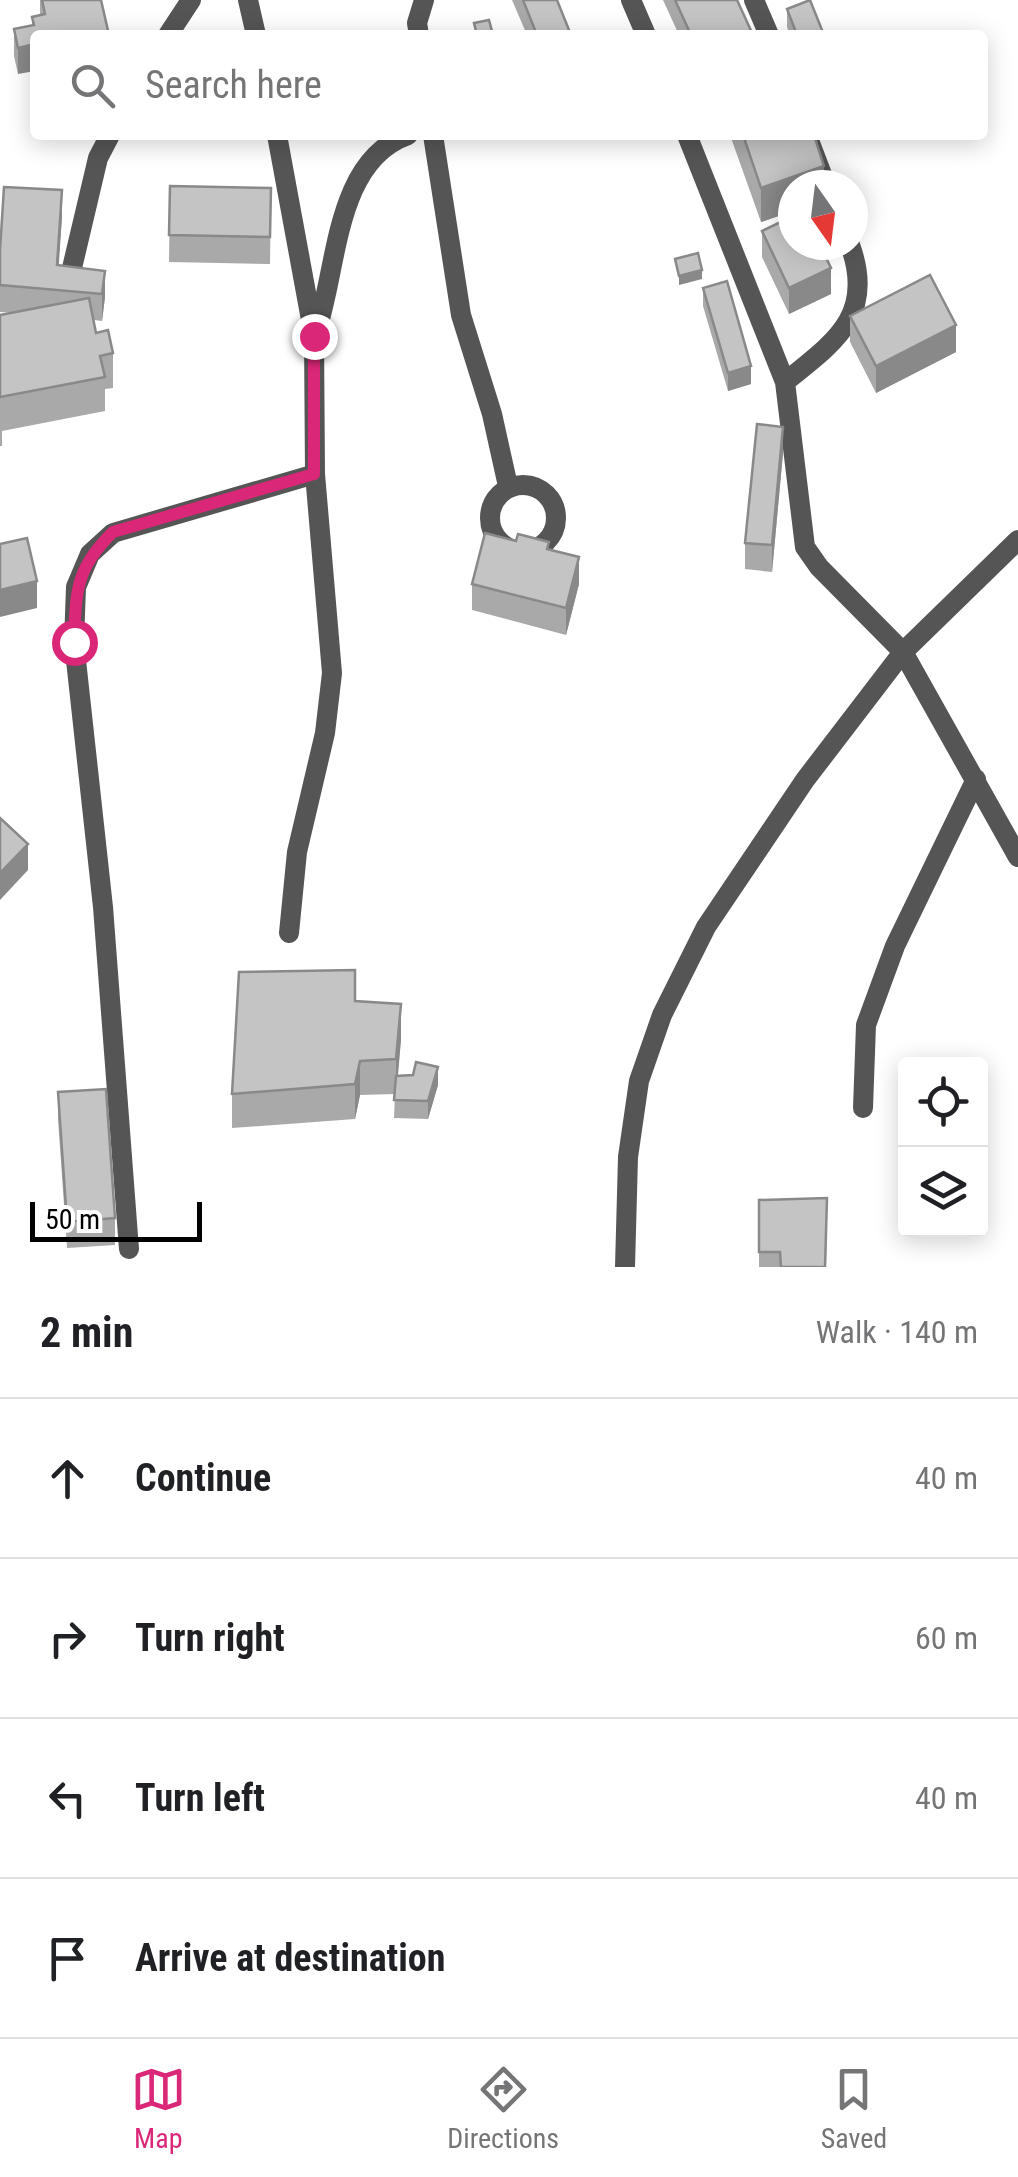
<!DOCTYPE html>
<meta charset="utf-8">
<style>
body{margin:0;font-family:"Roboto Condensed",sans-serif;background:#f6f6f6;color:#202124}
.controls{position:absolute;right:30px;bottom:30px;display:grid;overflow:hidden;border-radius:10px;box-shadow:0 5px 25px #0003}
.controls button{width:90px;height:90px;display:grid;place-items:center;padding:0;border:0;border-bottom:2px solid #e0e0e0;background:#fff;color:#202124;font:50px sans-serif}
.compass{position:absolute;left:778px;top:170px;width:90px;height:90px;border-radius:50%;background:#fff;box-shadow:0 5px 25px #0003;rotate:166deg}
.scale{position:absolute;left:30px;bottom:25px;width:172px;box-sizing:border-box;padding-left:10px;border:5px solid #000;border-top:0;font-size:28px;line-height:35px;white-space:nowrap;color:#000;-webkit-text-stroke:8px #fff;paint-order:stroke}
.stop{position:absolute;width:30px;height:30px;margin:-22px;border:8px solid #db2777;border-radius:50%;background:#fff}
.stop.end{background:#db2777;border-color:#fff;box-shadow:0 2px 10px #0008}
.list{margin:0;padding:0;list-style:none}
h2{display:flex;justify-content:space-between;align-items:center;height:130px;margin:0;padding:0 40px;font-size:42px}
h2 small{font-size:32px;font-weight:400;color:#757577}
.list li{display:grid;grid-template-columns:65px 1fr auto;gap:30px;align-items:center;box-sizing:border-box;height:160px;padding:0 40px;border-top:2px solid #e0e0e0}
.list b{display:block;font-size:38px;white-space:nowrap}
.list em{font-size:32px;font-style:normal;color:#757577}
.icon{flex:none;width:55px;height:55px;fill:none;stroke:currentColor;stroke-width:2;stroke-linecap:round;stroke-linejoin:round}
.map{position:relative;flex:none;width:1018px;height:1267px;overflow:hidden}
.search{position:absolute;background:#fff;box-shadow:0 5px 25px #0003;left:30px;right:30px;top:30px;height:110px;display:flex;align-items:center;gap:25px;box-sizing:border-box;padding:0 35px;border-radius:10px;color:#757577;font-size:38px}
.sheet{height:770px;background:#fff}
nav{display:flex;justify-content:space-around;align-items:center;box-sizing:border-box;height:140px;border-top:2px solid #e0e0e0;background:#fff;font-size:28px;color:#757577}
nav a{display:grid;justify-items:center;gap:5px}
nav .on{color:#db2777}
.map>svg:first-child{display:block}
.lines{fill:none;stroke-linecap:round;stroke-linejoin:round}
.street{stroke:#555;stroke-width:20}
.wall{fill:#a9a9a9}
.shaded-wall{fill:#898989}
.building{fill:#c4c4c4;stroke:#898989;stroke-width:2.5}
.route{stroke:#db2777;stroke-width:12}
</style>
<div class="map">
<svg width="1018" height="1267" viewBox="0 0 1018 1267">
<rect width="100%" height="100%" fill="#fff"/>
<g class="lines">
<path class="street" d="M 248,0 L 256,35
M 631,0 L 646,35
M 754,0 L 769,35
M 168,35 L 191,0
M 419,35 L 417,23 L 424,0
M 433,135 L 461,315 L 492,414 L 508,486
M 687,135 L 785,382 L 805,547 L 819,567 L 903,652 L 1018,857
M 807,135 L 826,185
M 72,268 L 98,158 L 110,135
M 316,332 C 338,269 334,161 408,135
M 785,382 C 833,343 876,316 850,245
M490 518a33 33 0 1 1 66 0a33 33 0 1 1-66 0Z
M 289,933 L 297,852 L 325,733 L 332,673 L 315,474
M 863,1108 L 866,1025 L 895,946 L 976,779
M 129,1249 L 103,907 L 74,642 L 76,587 L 90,554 L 113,533 L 315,474 L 314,336 L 277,135
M 625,1267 L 628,1157 L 639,1081 L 662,1015 L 706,927 L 805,780 L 903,652 L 1018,540"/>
</g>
<path class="wall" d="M 40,0 L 101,0 L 35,35 L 18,74 L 14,56 L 14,29 L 32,26 L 32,17 L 40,15 Z
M 512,0 L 557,0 L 571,35 L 527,35 Z
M 663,0 L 737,0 L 753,35 L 679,35 Z
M 787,9 L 824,35 L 790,35 L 787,27 Z
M 730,135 L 814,135 L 824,185 L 793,185 L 793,211 L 761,222 Z
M 170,186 L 271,188 L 270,264 L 169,262 Z
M 62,217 L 58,265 L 105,297 L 102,321 L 94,320 L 96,333 L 113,353 L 113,388 L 105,389 L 105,411 L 2,431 L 2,446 L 0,446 L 0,315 L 14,313 L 0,312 L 0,250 Z
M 762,231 L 831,294 L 789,314 L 762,257 Z
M 703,288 L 751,384 L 728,391 L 703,306 Z
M 850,316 L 956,352 L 876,393 L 850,342 Z
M 783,453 L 772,572 L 745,569 L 745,543 Z
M 549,549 L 579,584 L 566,635 L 472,610 L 472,584 Z
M 355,1001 L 401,1039 L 398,1076 L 438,1085 L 428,1119 L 394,1118 L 395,1094 L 360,1095 L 355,1119 L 232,1128 L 232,1094 Z
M 58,1092 L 115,1218 L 115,1245 L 67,1248 L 58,1119 Z
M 759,1200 L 827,1225 L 826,1267 L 759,1267 Z"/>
<path class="shaded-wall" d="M 35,44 L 35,71 L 18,74 L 18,48 Z
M 824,166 L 824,185 L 793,185 L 793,211 L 761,222 L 761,188 Z
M 62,190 L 62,217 L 57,292 L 57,265 Z
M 831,268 L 831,294 L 789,314 L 789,288 Z
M 702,270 L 702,279 L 679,285 L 679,276 Z
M 105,271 L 105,297 L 102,321 L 102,294 Z
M 956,325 L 956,352 L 876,393 L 876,366 Z
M 751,366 L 751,384 L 728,391 L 728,373 Z
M 783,427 L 783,453 L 772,572 L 772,545 Z
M 579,557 L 579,584 L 566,635 L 566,608 Z
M 37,581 L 37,608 L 0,617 L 0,590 Z
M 28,844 L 28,870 L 0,900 L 0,873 Z
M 401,1004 L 401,1039 L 396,1094 L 396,1059 Z
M 360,1061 L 360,1095 L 355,1119 L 355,1084 Z
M 438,1067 L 438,1085 L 428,1119 L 428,1101 Z"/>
<path class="building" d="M 42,0 L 101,0 L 109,35 L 35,35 L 35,44 L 18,48 L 14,29 L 34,25 L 32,17 L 45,14 Z
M 523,0 L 557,0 L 571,35 L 537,35 Z
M 675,0 L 737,0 L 753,35 L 691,35 Z
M 810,0 L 824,35 L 797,35 L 787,9 Z
M 489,20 L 493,35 L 477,35 L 474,23 Z
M 743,135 L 814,135 L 824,166 L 761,188 Z
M 170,186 L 271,188 L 270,237 L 169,235 Z
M 4,187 L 62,190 L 57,265 L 105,271 L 102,294 L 0,285 L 0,250 Z
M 793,216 L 793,245 L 820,245 L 831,268 L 789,288 L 762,231 Z
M 698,253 L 702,270 L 679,276 L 675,259 Z
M 930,275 L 956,325 L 876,366 L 850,316 Z
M 727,281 L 751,366 L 728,373 L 703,288 Z
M 89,298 L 96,333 L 108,330 L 113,353 L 100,356 L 105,377 L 0,397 L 0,315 Z
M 757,424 L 783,427 L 772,545 L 745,543 Z
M 485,533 L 516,541 L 518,534 L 549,542 L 547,549 L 579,557 L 566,608 L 472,584 Z
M 27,538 L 37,581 L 0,590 L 0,544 Z
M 0,818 L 28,844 L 0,873 Z
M 355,970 L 355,1001 L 401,1004 L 396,1059 L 360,1061 L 355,1084 L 232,1094 L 239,972 Z
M 416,1062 L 438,1067 L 428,1101 L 394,1100 L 396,1076 L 413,1075 Z
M 106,1089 L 115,1218 L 67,1222 L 58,1092 Z
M 827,1198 L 825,1267 L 781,1267 L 780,1252 L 759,1252 L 759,1200 Z"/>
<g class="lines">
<path class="route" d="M 74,642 C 76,591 75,569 113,532 L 314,474 L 314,336"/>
</g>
</svg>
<div class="controls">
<button><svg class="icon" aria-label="locate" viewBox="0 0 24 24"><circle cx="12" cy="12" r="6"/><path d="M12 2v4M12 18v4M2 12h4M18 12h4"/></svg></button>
<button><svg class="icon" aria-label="layers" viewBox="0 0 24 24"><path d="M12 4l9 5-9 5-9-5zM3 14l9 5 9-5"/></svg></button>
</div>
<svg class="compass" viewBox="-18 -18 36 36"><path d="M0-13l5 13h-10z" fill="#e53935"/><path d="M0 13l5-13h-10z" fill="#757577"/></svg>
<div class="scale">50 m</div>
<div class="stop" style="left:74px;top:642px"></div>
<div class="stop end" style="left:314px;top:336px"></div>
<div class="search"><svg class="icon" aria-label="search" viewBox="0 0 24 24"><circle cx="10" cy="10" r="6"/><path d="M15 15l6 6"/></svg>Search here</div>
</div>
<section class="sheet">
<h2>2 min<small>Walk · 140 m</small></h2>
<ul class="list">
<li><svg class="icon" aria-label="ahead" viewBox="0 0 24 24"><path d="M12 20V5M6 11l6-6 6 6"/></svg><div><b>Continue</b></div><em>40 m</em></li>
<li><svg class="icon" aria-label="right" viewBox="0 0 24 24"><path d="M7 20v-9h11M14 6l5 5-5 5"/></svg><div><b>Turn right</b></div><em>60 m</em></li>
<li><svg class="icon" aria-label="left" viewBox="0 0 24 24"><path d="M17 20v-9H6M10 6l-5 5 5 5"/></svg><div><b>Turn left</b></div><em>40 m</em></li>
<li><svg class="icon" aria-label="arrive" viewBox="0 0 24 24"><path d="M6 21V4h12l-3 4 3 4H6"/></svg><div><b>Arrive at destination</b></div></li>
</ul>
</section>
<nav>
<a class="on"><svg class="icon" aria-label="map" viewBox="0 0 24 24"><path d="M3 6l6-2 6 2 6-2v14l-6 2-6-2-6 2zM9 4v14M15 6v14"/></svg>Map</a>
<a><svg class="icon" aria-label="directions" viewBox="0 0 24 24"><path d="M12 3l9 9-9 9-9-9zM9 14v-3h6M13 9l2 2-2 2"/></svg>Directions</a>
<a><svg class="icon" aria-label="saved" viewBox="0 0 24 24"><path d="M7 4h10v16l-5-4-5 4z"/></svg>Saved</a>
</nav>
